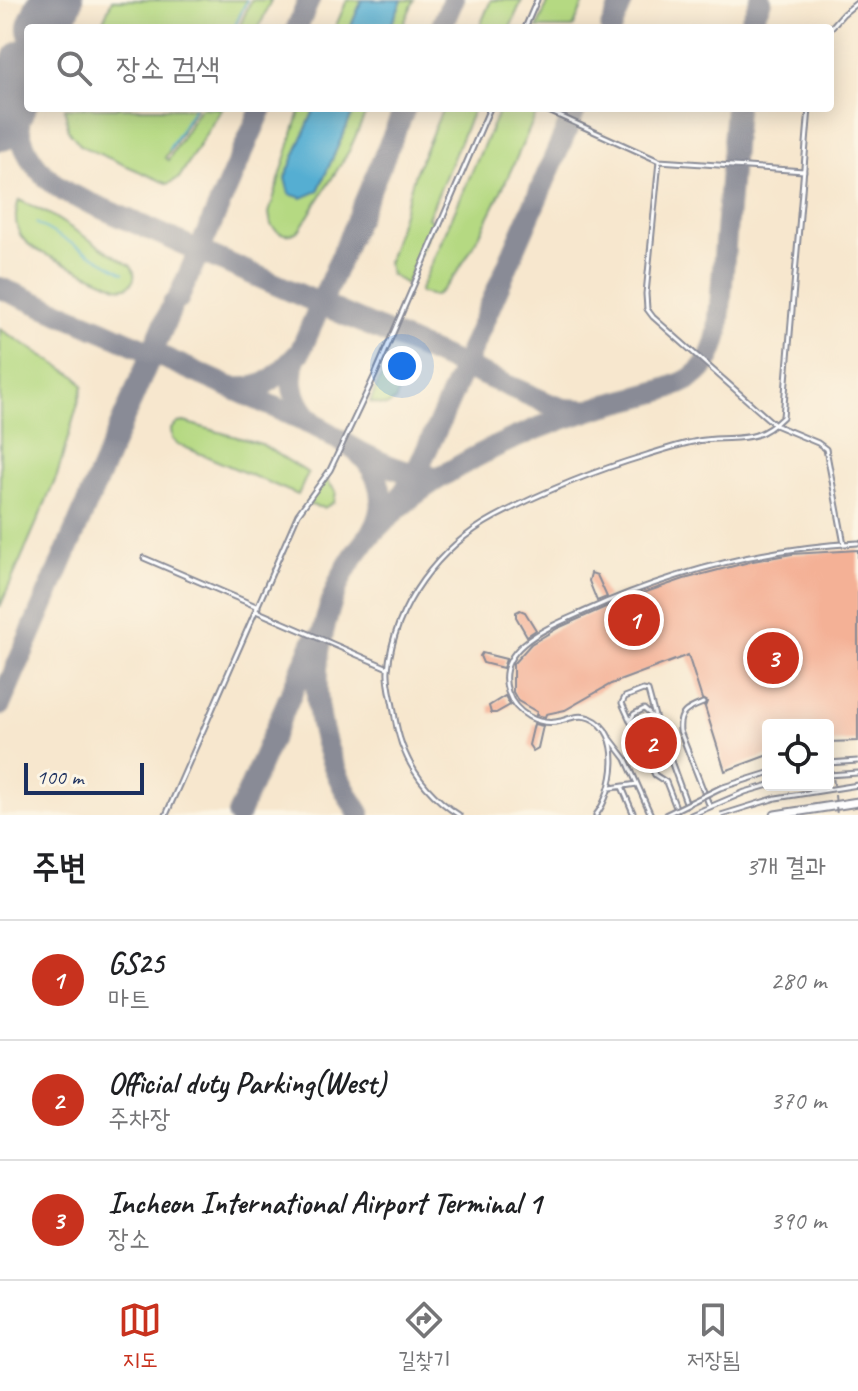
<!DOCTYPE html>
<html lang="ko">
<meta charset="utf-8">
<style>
body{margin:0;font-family:Caveat,"Poor Story",sans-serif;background:#f6f6f6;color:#202124}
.controls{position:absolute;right:24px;bottom:24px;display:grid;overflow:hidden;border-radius:8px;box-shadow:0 4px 20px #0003}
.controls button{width:72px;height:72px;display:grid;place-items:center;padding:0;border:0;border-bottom:2px solid #e0e0e0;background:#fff;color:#202124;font:40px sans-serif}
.scale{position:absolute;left:24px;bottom:20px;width:120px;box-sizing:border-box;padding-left:8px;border:4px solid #1b2f5e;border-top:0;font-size:22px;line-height:28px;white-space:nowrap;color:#1b2f5e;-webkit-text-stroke:6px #fcf5e5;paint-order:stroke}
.you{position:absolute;left:402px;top:366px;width:28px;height:28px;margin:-20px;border:6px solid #fff;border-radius:50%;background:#1a73e8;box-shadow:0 0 0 12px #1a73e833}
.badge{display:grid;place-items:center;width:52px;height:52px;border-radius:50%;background:#c8321e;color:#fff;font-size:26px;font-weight:700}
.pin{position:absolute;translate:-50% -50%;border:4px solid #fff;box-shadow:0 2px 8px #0006}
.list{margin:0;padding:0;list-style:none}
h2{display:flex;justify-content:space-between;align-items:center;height:104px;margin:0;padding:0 32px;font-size:34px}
h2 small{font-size:26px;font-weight:400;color:#757577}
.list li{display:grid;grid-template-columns:52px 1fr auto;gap:24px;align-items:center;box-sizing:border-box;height:120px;padding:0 32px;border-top:2px solid #e0e0e0}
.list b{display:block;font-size:30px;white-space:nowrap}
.list p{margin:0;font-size:26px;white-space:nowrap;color:#757577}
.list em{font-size:26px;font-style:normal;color:#757577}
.icon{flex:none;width:44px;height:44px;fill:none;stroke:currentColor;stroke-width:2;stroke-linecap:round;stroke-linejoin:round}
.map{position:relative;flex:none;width:858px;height:815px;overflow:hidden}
.search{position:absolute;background:#fff;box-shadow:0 4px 20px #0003;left:24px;right:24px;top:24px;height:88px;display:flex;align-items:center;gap:20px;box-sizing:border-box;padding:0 28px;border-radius:8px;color:#757577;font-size:30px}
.sheet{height:464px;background:#fff}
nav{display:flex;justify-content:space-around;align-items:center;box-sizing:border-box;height:112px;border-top:2px solid #e0e0e0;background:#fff;font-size:22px;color:#757577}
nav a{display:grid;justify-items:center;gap:4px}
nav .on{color:#c8321e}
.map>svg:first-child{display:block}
.green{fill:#b5d982;stroke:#688470;stroke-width:2}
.water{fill:#55aed2;stroke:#386e98;stroke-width:2}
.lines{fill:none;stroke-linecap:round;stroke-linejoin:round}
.stream{stroke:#55aed2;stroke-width:2}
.taxiway{stroke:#898b96;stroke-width:22}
.runway{stroke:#898b96;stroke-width:54}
.building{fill:#f4b196}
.lane-casing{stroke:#898b96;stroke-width:7}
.street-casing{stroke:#898b96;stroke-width:11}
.lane{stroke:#fff;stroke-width:3}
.street{stroke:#fff;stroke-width:7}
.lane-bridge-casing{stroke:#898b96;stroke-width:7;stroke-linecap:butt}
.path-bridge{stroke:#898b96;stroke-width:2;stroke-dasharray:6 6;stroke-linecap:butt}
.lane-bridge{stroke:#fff;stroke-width:3}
</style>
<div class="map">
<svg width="858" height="815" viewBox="0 0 858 815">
<rect width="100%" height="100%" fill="#fcf5e5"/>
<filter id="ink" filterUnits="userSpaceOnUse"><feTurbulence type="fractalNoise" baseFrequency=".0125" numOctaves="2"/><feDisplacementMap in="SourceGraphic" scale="16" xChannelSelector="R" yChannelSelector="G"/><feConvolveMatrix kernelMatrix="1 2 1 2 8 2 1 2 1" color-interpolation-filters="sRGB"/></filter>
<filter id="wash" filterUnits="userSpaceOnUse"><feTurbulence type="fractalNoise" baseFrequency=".006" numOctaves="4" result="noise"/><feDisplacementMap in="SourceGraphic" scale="32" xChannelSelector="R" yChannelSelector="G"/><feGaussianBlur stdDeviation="1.8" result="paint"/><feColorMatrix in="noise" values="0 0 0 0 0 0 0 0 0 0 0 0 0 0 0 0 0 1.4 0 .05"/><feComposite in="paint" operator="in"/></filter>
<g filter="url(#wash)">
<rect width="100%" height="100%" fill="#f7e7ce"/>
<path class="green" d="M 112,0 L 247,0 L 235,28 L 100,28 Z
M 251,0 L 271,0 L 259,28 L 239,28 Z
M 347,0 L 362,0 L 350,28 L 335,28 Z
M 402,0 L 414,0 L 402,28 L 390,28 Z
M 491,0 L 522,0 L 510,28 L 479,28 Z
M 549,0 L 585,0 L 573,28 L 537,28 Z
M 65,108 L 196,108 L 165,158 L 168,160 L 200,108 L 222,108 L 179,178 L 168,184 L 81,146 L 68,130 Z
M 301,108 L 315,108 L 285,178 L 318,191 L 355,108 L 368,108 L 349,151 L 300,229 C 290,238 279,235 271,225 L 269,213 Z
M 443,108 L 474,108 L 428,218 L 433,222 L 406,284 L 390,274 L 388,262 L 415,173 Z
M 500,108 L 528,108 L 537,112 C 521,147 465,282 434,296 L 419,292 Z
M 19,200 L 49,214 L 131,266 C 139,278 131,290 117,287 C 99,279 82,271 64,263 C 35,250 6,240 19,200 Z
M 0,329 L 77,377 L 83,386 L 57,476 L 0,607 Z
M 383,372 L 396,381 L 399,391 L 395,401 L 386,406 L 370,402 Z
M 184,422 L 261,444 L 308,473 L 298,495 L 177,444 L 172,439 L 171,429 L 178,423 Z
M 326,479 L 336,492 L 334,502 L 324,508 L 306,504 Z"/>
<path class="water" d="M 362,0 L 402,0 L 390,28 L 350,28 Z
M 315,108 L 355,108 L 318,191 L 302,198 L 289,194 L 285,178 Z"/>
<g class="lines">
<path class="stream" d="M 234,28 L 247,0
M 169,149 L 194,108
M 36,223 L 124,273"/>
<path class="taxiway" d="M 297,28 L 309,0
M 441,28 L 453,0
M 611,28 L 623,0
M 748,28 L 761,0
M 23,75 C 10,127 21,163 67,193 L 552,405 L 564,409 L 583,410
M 0,288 L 104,331 L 321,428 C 350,448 395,474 430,476
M 295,357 C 288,383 294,405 314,423
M 233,388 C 269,391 277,375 300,352 L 405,108
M 359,453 C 381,474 388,502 373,530
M 399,500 L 415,474 L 438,426 L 576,108
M 0,705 L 173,304 L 178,299 L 262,108
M 238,815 L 314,641
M 360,815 C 325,763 307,697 322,636 C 328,612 334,589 347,567 C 393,488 508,435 593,409 C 618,401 672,391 691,378 C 708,366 714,351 718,332 L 736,108"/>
<path class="runway" d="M 44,28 L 56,0
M 0,124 L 28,65"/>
</g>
<g id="blocks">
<path class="building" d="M 858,550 L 858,741 L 828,742 L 828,725 L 768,725 L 768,755 L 725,771 L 705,707 L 707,702 L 702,699 L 688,655 L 611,684 L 565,710 L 546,714 L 545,717 L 536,715 L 537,712 L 518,701 L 513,692 L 513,664 L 531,644 L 558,628 L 617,602 L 684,579 L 753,561 L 792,554 Z
M 591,573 L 597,575 L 607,597 L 597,601 L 589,581 Z
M 520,610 L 525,612 L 536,630 L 527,636 L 516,617 L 516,612 Z
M 482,653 L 506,659 L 503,668 L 483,663 L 480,656 Z
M 505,696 L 510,705 L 496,713 L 491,713 L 489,706 Z
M 534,724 L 543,726 L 538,748 L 533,751 L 529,745 Z"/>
</g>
</g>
<g filter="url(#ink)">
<use href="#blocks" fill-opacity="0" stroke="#898b96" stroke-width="2"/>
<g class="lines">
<g class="lane-casing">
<path id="lane" d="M 525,28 L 537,0
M 830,29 L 843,14 L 858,2
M 542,108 L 659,161 L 804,171
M 659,161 L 646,294 L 647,309 L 653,317 L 775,425 L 818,443 L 826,449 L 844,544
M 144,558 L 258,607
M 256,611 L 388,668
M 703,703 C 688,709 678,712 680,731 L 710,807
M 630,721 L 634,714 L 644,709 L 653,717
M 610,738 L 626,759 L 651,815
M 828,775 L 858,773
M 622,787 L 634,815
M 611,788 L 637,784
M 677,810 L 666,782 L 655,775 L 622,703 L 625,697 L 643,690 L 648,691 L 656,720 L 687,805
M 166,815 L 298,514 L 330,470 L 375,375 L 490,108
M 459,815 C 421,791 400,755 394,712 C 392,698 387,683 388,670 C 394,605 439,547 495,517 C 544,491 594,471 647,455 C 666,449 686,442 705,440 C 740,436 756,444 783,417 L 809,108
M 596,815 C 614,792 625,732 590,718 C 579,714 571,718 561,721 C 539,727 515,713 508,692 C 493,647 552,626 583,612 C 669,573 763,548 858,543
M 691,815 L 745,792 L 769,785"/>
</g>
<g class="street-casing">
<path id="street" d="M 775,815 L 858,802"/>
</g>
<use href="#lane" class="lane"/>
<use href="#street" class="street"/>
<g class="lane-bridge-casing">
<path id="lane-bridge" d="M 828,763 L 858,761
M 665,815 L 720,788 L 768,773
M 721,815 L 776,798 L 858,785"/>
</g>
<path class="path-bridge" d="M 830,742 L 831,757
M 832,767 L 834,785
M 835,795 L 837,815"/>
<use href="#lane-bridge" class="lane-bridge"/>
</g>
</g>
</svg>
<div class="controls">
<button><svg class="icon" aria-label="locate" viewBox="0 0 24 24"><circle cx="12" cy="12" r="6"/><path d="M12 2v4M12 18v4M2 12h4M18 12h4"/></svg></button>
</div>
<div class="scale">100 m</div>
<div class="you"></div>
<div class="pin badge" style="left:634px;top:620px">1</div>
<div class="pin badge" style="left:651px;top:743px">2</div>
<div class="pin badge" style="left:773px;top:658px">3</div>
<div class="search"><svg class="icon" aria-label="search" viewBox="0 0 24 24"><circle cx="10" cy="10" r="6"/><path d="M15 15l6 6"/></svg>장소 검색</div>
</div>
<section class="sheet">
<h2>주변<small>3개 결과</small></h2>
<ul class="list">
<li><span class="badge">1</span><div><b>GS25</b><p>마트</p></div><em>280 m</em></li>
<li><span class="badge">2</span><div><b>Official duty Parking(West)</b><p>주차장</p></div><em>370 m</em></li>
<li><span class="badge">3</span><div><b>Incheon International Airport Terminal 1</b><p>장소</p></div><em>390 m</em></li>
</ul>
</section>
<nav>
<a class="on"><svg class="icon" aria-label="map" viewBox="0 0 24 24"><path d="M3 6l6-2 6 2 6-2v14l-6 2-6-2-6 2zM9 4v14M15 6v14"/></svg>지도</a>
<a><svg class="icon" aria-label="directions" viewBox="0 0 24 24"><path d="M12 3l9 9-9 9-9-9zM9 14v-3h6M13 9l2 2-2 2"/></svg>길찾기</a>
<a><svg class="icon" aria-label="saved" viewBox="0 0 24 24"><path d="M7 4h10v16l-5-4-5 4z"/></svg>저장됨</a>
</nav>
